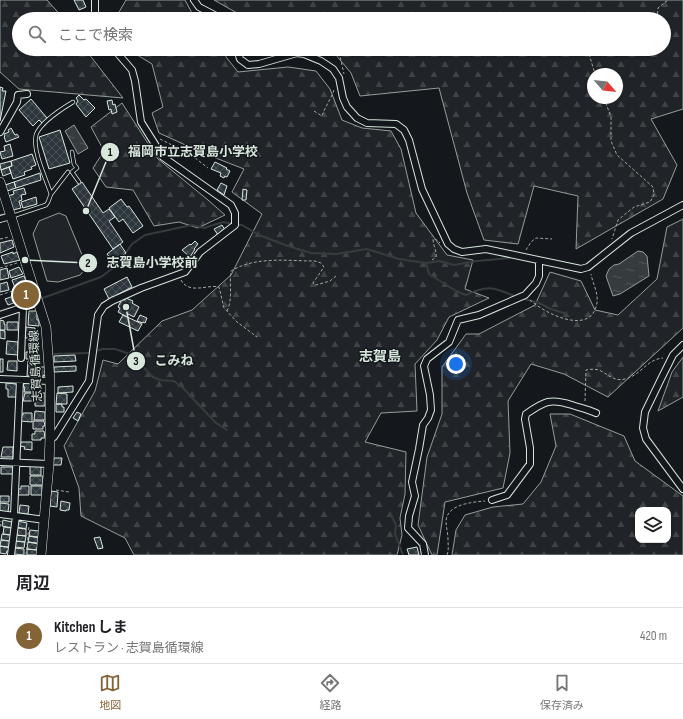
<!DOCTYPE html>
<html lang="ja">
<meta charset="utf-8">
<style>
body{margin:0;font-family:"Sofia Sans Condensed","Noto Sans JP",sans-serif;background:#f6f6f6;color:#202124}
.controls{position:absolute;right:12px;bottom:12px;display:grid;overflow:hidden;border-radius:8px;box-shadow:0 1px 3px #0004}
.controls button{width:36px;height:36px;display:grid;place-items:center;padding:0;border:0;border-bottom:1px solid #e0e0e0;background:#fff;color:#202124;font:20px sans-serif}
.compass{position:absolute;left:587px;top:68px;width:36px;height:36px;border-radius:50%;background:#fff;box-shadow:0 1px 3px #0004;rotate:118deg}
.you{position:absolute;left:456px;top:364px;width:14px;height:14px;margin:-10px;border:3px solid #fff;border-radius:50%;background:#1a73e8;box-shadow:0 0 0 6px #1a73e833}
.badge{display:grid;place-items:center;width:26px;height:26px;border-radius:50%;background:#846436;color:#fff;font-size:13px;font-weight:700}
.pin{position:absolute;translate:-50% -50%;border:2px solid #fff;box-shadow:0 1px 4px #0006}
.list{margin:0;padding:0;list-style:none}
h2{display:flex;justify-content:space-between;align-items:center;height:52px;margin:0;padding:0 16px;font-size:17px}
h2 small{font-size:13px;font-weight:400;color:#757577}
.list li{display:grid;grid-template-columns:26px 1fr auto;gap:12px;align-items:center;box-sizing:border-box;height:56px;padding:0 16px;border-top:1px solid #e0e0e0}
.list b{display:block;font-size:15px;white-space:nowrap}
.list p{margin:0;font-size:13px;white-space:nowrap;color:#757577}
.list em{font-size:13px;font-style:normal;color:#757577}
.icon{flex:none;width:22px;height:22px;fill:none;stroke:currentColor;stroke-width:2;stroke-linecap:round;stroke-linejoin:round}
.map{position:relative;flex:none;width:683px;height:555px;overflow:hidden}
.search{position:absolute;background:#fff;box-shadow:0 1px 3px #0004;left:12px;right:12px;top:12px;height:44px;display:flex;align-items:center;gap:10px;box-sizing:border-box;padding:0 14px;border-radius:22px;color:#757577;font-size:15px}
.sheet{height:108px;background:#fff}
nav{display:flex;justify-content:space-around;align-items:center;box-sizing:border-box;height:56px;border-top:1px solid #e0e0e0;background:#fff;font-size:11px;color:#757577}
nav a{display:grid;justify-items:center;gap:2px}
nav .on{color:#846436}
.map>svg:first-child{display:block}
.forest{fill:url(#forest-firs);stroke:#939e99;fill-rule:evenodd}
.park{fill:#202428;stroke:#939e99}
.water{fill:url(#water-ripples);stroke:#939e99}
.lines{fill:none;stroke-linecap:round;stroke-linejoin:round}
.stream{stroke:#363b3e;stroke-width:2}
.building{fill:url(#building-cross-hatch);stroke:#d8e6dc}
.service-casing{stroke:#d8e6dc;stroke-width:4.5}
.minor-casing{stroke:#d8e6dc;stroke-width:8}
.secondary-casing{stroke:#d8e6dc;stroke-width:10}
.path{stroke:#9da8a2;stroke-width:1;stroke-dasharray:3 2;stroke-linecap:butt}
.service{stroke:#14181c;stroke-width:3}
.minor{stroke:#14181c;stroke-width:6}
.secondary{stroke:#14181c;stroke-width:9}
.labels{text-anchor:middle;dominant-baseline:central;stroke-width:3;stroke-linejoin:round;paint-order:stroke}
.street-label{font-size:12px;fill:#d8e6dc;stroke:#14181c}
.quarter-label{font-size:14px;font-weight:bold;fill:#d8e6dc;stroke:#14181c}
.leader{fill:none;stroke:#d8e6dc;stroke-width:1.5}
.callout-dot{fill:#d8e6dc;stroke:#14181c;stroke-width:1.5}
.mark-label{font-size:12px;text-anchor:middle;font-weight:bold;fill:#111}
.callout-label{font-size:13px;text-anchor:middle;font-weight:bold;fill:#d8e6dc;stroke:#14181c;stroke-width:3;stroke-linejoin:round;paint-order:stroke}
</style>
<div class="map">
<svg width="683" height="555" viewBox="0 0 683 555">
<defs>
<pattern id="forest-firs" width="22" height="20" patternUnits="userSpaceOnUse"><rect width="22" height="20" fill="#202428"/><path d="M5 1l3.5 6h-7zM16 11l3.5 6h-7z" fill="#404447"/></pattern>
<pattern id="water-ripples" width="26" height="14" patternUnits="userSpaceOnUse"><rect width="26" height="14" fill="#363b3e"/><path d="M2 4q2-2 4 0t4 0M15 11q2-2 4 0t4 0" fill="none" stroke="#525759"/></pattern>
<pattern id="building-cross-hatch" width="8" height="8" patternUnits="userSpaceOnUse"><rect width="8" height="8" fill="#2c363c"/><path d="M0 0l8 8M0 8l8-8" fill="none" stroke="#4a5358"/></pattern>
</defs>
<rect width="100%" height="100%" fill="#14181c"/>
<path class="forest" d="M 0,0 L 47,0 L 64,19 L 19,19 L 19,49 L 85,49 L 123,98 L 19,89 L 0,72 Z
M 126,0 L 185,0 L 192,13 L 203,19 L 115,19 Z
M 214,0 L 683,0 L 683,109 L 651,119 L 677,165 L 663,199 L 576,249 L 578,196 L 534,186 L 518,244 L 484,240 L 467,193 L 439,88 L 360,96 L 351,73 L 336,55 L 316,49 L 664,49 L 664,19 L 239,19 L 237,13 ZM 593,74 L 617,74 L 617,98 L 593,98 Z
M 130,49 L 225,49 L 226,57 L 238,72 L 288,67 L 316,71 L 330,89 L 342,120 L 362,128 L 391,131 L 401,149 L 416,213 L 447,255 L 473,260 L 465,289 L 489,298 L 449,317 L 437,340 L 415,364 L 417,411 L 381,413 L 365,442 L 406,452 L 405,494 L 400,518 L 402,535 L 397,555 L 134,555 L 125,538 L 81,516 L 79,488 L 64,446 L 95,391 L 103,360 L 118,364 L 162,321 L 192,310 L 231,275 L 262,214 L 232,192 L 244,169 L 203,153 L 159,133 L 152,113 L 163,107 L 152,64 L 134,53 Z
M 122,103 L 158,159 L 208,200 L 225,215 L 198,228 L 179,222 L 154,226 L 133,190 L 106,187 L 93,168 L 104,151 L 91,127 Z
M 683,219 L 683,328 L 608,397 L 564,374 L 531,364 L 508,401 L 510,453 L 503,488 L 445,502 L 437,555 L 432,555 L 418,525 L 427,457 L 442,414 L 442,367 L 466,334 L 479,334 L 535,305 L 550,272 L 581,281 L 595,310 L 618,315 L 657,279 L 667,227 Z
M 683,357 L 683,397 L 658,411 L 672,372 Z
M 550,414 L 570,414 L 624,436 L 635,461 L 683,496 L 683,555 L 452,555 L 456,530 L 465,515 L 493,507 L 523,504 L 541,482 L 556,446 ZM 638,510 L 668,510 L 668,540 L 638,540 Z"/>
<path class="park" d="M 59,213 L 66,216 L 87,267 L 80,275 L 58,282 L 47,281 L 33,234 L 39,221 Z"/>
<path class="water" d="M 74,125 L 88,148 L 78,154 L 65,131 Z
M 638,251 L 643,252 L 647,256 L 649,276 L 620,294 L 613,296 L 606,276 L 609,269 L 614,265 L 619,264 Z"/>
<g class="lines">
<path class="stream" d="M 426,263 L 429,274 L 456,291 L 466,295 C 489,284 494,288 517,297
M 521,298 L 539,303 L 551,309 L 567,314
M 40,299 L 101,277 L 117,265 L 132,244 L 145,235 L 192,225 L 204,228 L 223,222 L 242,225 L 259,235 L 288,246 L 311,253 L 336,254 L 367,249 L 399,259 L 426,263 L 439,261 L 454,265 L 477,261 L 510,258
M 0,311 L 22,304
M 52,354 L 88,353 L 103,349 L 115,349 L 127,353 L 142,366 L 153,377 L 160,380 L 174,381 L 183,388 L 216,423 L 227,430
M 390,513 L 396,525 L 395,534 L 403,555"/>
</g>
<path class="building" d="M 74,0 L 83,0 L 86,7 L 79,10 Z
M 0,87 L 3,88 L 2,91 L 6,91 L 0,121 Z
M 79,95 L 84,100 L 86,99 L 95,108 L 86,117 L 76,104 L 78,101 L 76,98 Z
M 31,99 L 47,118 L 42,123 L 39,120 L 33,126 L 19,110 Z
M 112,100 L 113,105 L 115,104 L 117,112 L 112,114 L 111,109 L 109,110 L 107,101 Z
M 11,128 L 15,135 L 17,134 L 19,137 L 6,142 L 4,137 L 5,136 L 4,134 L 9,132 L 8,130 Z
M 60,130 L 70,163 L 49,169 L 39,137 Z
M 10,144 L 13,156 L 2,159 L 0,152 L 5,151 L 4,146 Z
M 32,154 L 36,165 L 31,167 L 32,169 L 24,172 L 25,175 L 13,179 L 9,167 L 12,166 L 11,161 Z
M 11,161 L 12,166 L 1,170 L 0,164 Z
M 215,162 L 227,168 L 226,169 L 230,171 L 227,177 L 225,176 L 224,178 L 220,176 L 221,173 L 211,169 Z
M 9,167 L 11,173 L 3,176 L 1,170 Z
M 40,173 L 41,180 L 16,188 L 14,182 Z
M 14,182 L 16,188 L 7,191 L 5,185 Z
M 82,182 L 103,213 L 109,209 L 115,217 L 109,221 L 123,242 L 113,249 L 72,189 Z
M 221,183 L 227,186 L 224,195 L 217,190 Z
M 24,188 L 26,194 L 21,195 L 22,200 L 19,201 L 21,208 L 13,210 L 8,196 L 14,194 L 13,191 Z
M 243,189 L 247,190 L 246,200 L 242,200 Z
M 36,197 L 37,204 L 23,208 L 21,202 Z
M 121,199 L 127,207 L 129,206 L 143,226 L 133,233 L 123,219 L 119,222 L 109,208 Z
M 222,225 L 225,230 L 218,235 L 214,229 Z
M 12,240 L 14,247 L 0,253 L 0,243 Z
M 195,241 L 198,244 L 194,249 L 195,249 L 190,257 L 182,250 L 190,244 L 191,245 Z
M 120,244 L 126,253 L 113,262 L 107,254 Z
M 13,252 L 13,254 L 17,252 L 20,260 L 4,264 L 1,256 Z
M 19,267 L 23,274 L 11,278 L 9,271 Z
M 7,268 L 9,278 L 0,280 L 0,270 Z
M 24,276 L 27,284 L 15,288 L 12,280 Z
M 127,277 L 132,287 L 109,299 L 104,289 Z
M 7,282 L 9,290 L 0,292 L 0,284 Z
M 27,289 L 31,299 L 24,302 L 21,291 Z
M 19,294 L 22,300 L 8,305 L 5,299 Z
M 126,298 L 133,301 L 132,303 L 139,307 L 134,317 L 128,314 L 127,317 L 118,312 L 120,308 L 118,307 L 122,299 L 125,300 Z
M 29,311 L 37,311 L 37,320 L 39,320 L 39,326 L 28,325 Z
M 123,315 L 142,324 L 138,331 L 119,322 Z
M 140,315 L 147,318 L 145,323 L 143,322 L 143,323 L 137,321 Z
M 0,320 L 4,321 L 4,324 L 5,324 L 5,330 L 0,330 Z
M 7,322 L 18,322 L 18,330 L 7,330 Z
M 26,327 L 35,328 L 34,338 L 25,338 Z
M 0,330 L 5,331 L 5,339 L 0,338 Z
M 7,341 L 18,342 L 18,355 L 6,354 Z
M 26,352 L 35,352 L 35,359 L 26,359 Z
M 75,355 L 76,361 L 54,362 L 54,356 Z
M 0,359 L 3,359 L 3,372 L 0,372 Z
M 8,361 L 17,361 L 17,371 L 7,370 Z
M 28,361 L 35,361 L 34,376 L 27,376 Z
M 76,366 L 76,371 L 54,372 L 54,367 Z
M 39,367 L 46,367 L 46,376 L 43,375 L 43,377 L 38,377 L 37,370 L 39,370 Z
M 6,383 L 16,384 L 17,386 L 16,397 L 8,397 L 8,389 L 6,389 Z
M 24,383 L 33,383 L 32,392 L 24,392 L 25,387 L 23,387 Z
M 73,386 L 73,392 L 58,393 L 58,387 Z
M 25,393 L 33,393 L 33,401 L 23,401 Z
M 35,393 L 45,393 L 45,406 L 35,406 Z
M 57,393 L 67,394 L 67,404 L 56,404 Z
M 56,404 L 62,404 L 62,407 L 64,407 L 64,412 L 56,412 Z
M 35,411 L 45,412 L 45,420 L 34,420 Z
M 77,412 L 81,414 L 78,421 L 73,418 Z
M 23,413 L 32,413 L 32,422 L 20,421 L 20,415 L 23,415 Z
M 33,421 L 44,421 L 45,426 L 43,426 L 43,429 L 33,429 Z
M 35,431 L 44,431 L 45,438 L 41,438 L 41,440 L 32,440 L 32,434 L 35,434 Z
M 21,442 L 32,442 L 32,450 L 24,449 L 25,447 L 20,446 Z
M 3,447 L 13,447 L 13,457 L 1,457 Z
M 54,458 L 62,458 L 61,465 L 53,465 Z
M 30,466 L 41,466 L 41,475 L 30,475 Z
M 1,467 L 12,467 L 14,468 L 13,474 L 1,474 Z
M 30,476 L 43,476 L 43,485 L 30,485 Z
M 21,486 L 29,486 L 29,495 L 17,495 L 17,489 L 21,489 Z
M 31,486 L 42,486 L 42,495 L 31,495 Z
M 51,491 L 58,492 L 57,507 L 50,506 Z
M 0,496 L 9,496 L 9,502 L 0,502 Z
M 61,501 L 70,503 L 69,510 L 66,510 L 66,511 L 60,510 Z
M 0,503 L 9,504 L 8,512 L 0,512 Z
M 20,505 L 29,506 L 28,514 L 19,513 Z
M 3,520 L 12,522 L 12,528 L 2,526 Z
M 18,521 L 27,523 L 26,529 L 17,527 Z
M 4,527 L 12,528 L 11,535 L 3,534 Z
M 17,528 L 26,529 L 26,536 L 16,535 Z
M 30,530 L 39,531 L 39,537 L 29,536 Z
M 2,534 L 11,535 L 10,541 L 1,540 Z
M 16,535 L 26,536 L 25,542 L 15,541 Z
M 29,536 L 39,538 L 38,544 L 28,542 Z
M 100,537 L 103,548 L 98,549 L 94,538 Z
M 1,540 L 10,541 L 9,547 L 0,546 Z
M 15,541 L 25,542 L 24,548 L 14,547 Z
M 28,542 L 38,543 L 37,550 L 27,549 Z
M 0,546 L 10,548 L 9,551 L 7,551 L 6,554 L 0,553 Z
M 417,547 L 419,555 L 409,555 L 407,549 Z
M 14,548 L 24,549 L 24,555 L 14,554 Z
M 27,549 L 38,550 L 37,555 L 27,555 Z"/>
<g class="lines">
<g class="service-casing">
<path id="service" d="M 72,152 L 74,164 L 77,168 L 72,172 L 79,182
M 51,194 C 46,179 32,150 36,135 C 40,123 63,108 73,102
M 13,216 L 46,205 L 48,202 L 51,194 L 68,172"/>
</g>
<g class="minor-casing">
<path id="minor" d="M 95,0 L 95,19
M 194,0 L 199,7 L 222,19
M 237,49 L 240,59 L 248,65 L 259,64 L 297,53 L 304,54 L 321,61 L 333,69 L 339,78 L 343,98 L 347,107 L 357,118 L 367,123 L 396,124 L 404,130 L 409,140 L 422,189 L 448,244 L 454,249 L 462,252 L 486,249 L 581,269 L 588,267 L 631,233 L 683,205
M 0,132 L 17,102 L 18,95 L 27,94
M 0,219 L 11,216
M 0,315 L 39,302
M 683,345 L 673,355 L 661,379 L 645,412 L 643,428 L 646,439 L 683,489
M 21,358 L 23,307
M 0,379 L 50,381
M 50,438 L 54,437 L 89,381 L 98,315 L 104,306 L 112,301 L 141,288 L 185,272 L 200,252 L 235,225 L 235,213 L 231,205 L 163,157 L 141,122 L 135,81 L 132,70 L 114,49
M 0,462 L 49,464
M 492,500 L 507,495 L 530,464 L 530,448 L 525,419 L 526,414 C 545,401 550,398 572,405 C 581,408 587,409 596,413
M 0,514 L 45,520
M 14,515 L 20,380
M 11,555 L 16,516
M 425,555 L 423,544 L 408,528 L 409,516 L 415,496 L 412,482 L 419,449 L 423,425 L 428,418 L 431,410 L 430,395 L 424,366 L 427,359 L 449,342 L 458,320 L 479,315 L 525,295 L 536,283 L 539,276 L 539,261"/>
</g>
<g class="secondary-casing">
<path id="secondary" d="M 0,182 L 46,327 L 50,381 L 50,438 L 49,464 L 41,555"/>
</g>
<path class="path" d="M 657,19 L 658,8 L 668,0
M 335,49 L 340,56 L 344,74
M 590,49 L 589,54 L 595,74
M 604,98 L 611,117 L 611,141 L 617,155 L 653,187 L 654,195 L 650,202 L 634,207 L 618,220 L 612,239
M 314,111 L 322,116 C 325,107 331,99 334,90
M 160,139 L 190,154 L 208,168
M 0,239 L 9,237
M 526,250 L 531,242 L 536,238 L 552,239
M 432,260 L 436,257 C 437,251 433,246 433,239 L 437,240 L 440,243
M 0,268 L 17,263
M 181,280 C 189,295 208,284 219,287 L 224,308 L 237,322 L 257,337
M 0,295 L 25,287
M 530,300 C 544,313 588,335 596,307 C 600,295 593,285 591,274
M 227,311 C 233,299 229,285 231,271 C 256,256 287,261 315,261 L 321,263 L 324,267 L 313,283 L 316,285 L 330,281 L 336,276
M 585,401 L 586,370 C 590,369 595,369 599,370 C 608,374 614,382 625,379 C 640,376 647,359 663,358
M 56,490 L 69,492
M 0,527 L 1,521
M 26,555 L 29,525
M 447,555 C 449,550 448,545 448,539 C 448,533 446,527 446,521 C 447,504 473,502 485,501"/>
<use href="#service" class="service"/>
<use href="#minor" class="minor"/>
<use href="#secondary" class="secondary"/>
</g>
<g class="labels">
<g class="street-label">
<text transform="translate(36 366) rotate(-93)">志賀島循環線</text>
</g>
<g class="quarter-label">
<text x="380" y="356">志賀島</text>
</g>
</g>
<path class="leader" d="M86 211L110 152M25 260L88 263M126 307L136 361"/>
<g class="callout-dot">
<circle cx="86" cy="211" r="4"/>
<circle cx="25" cy="260" r="4"/>
<circle cx="126" cy="307" r="4"/>
<circle cx="110" cy="152" r="10"/>
<circle cx="88" cy="263" r="10"/>
<circle cx="136" cy="361" r="10"/>
</g>
<g class="mark-label">
<text x="110" y="156">1</text>
<text x="88" y="267">2</text>
<text x="136" y="365">3</text>
</g>
<g class="callout-label">
<text x="193" y="156">福岡市立志賀島小学校</text>
<text x="152" y="267">志賀島小学校前</text>
<text x="174" y="365">こみね</text>
</g>
</svg>
<div class="controls">
<button><svg class="icon" aria-label="layers" viewBox="0 0 24 24"><path d="M12 4l9 5-9 5-9-5zM3 14l9 5 9-5"/></svg></button>
</div>
<svg class="compass" viewBox="-18 -18 36 36"><path d="M0-13l5 13h-10z" fill="#e53935"/><path d="M0 13l5-13h-10z" fill="#757577"/></svg>
<div class="you"></div>
<div class="pin badge" style="left:26px;top:295px">1</div>
<div class="search"><svg class="icon" aria-label="search" viewBox="0 0 24 24"><circle cx="10" cy="10" r="6"/><path d="M15 15l6 6"/></svg>ここで検索</div>
</div>
<section class="sheet">
<h2>周辺<small></small></h2>
<ul class="list">
<li><span class="badge">1</span><div><b>Kitchen しま</b><p>レストラン · 志賀島循環線</p></div><em>420 m</em></li>
</ul>
</section>
<nav>
<a class="on"><svg class="icon" aria-label="map" viewBox="0 0 24 24"><path d="M3 6l6-2 6 2 6-2v14l-6 2-6-2-6 2zM9 4v14M15 6v14"/></svg>地図</a>
<a><svg class="icon" aria-label="directions" viewBox="0 0 24 24"><path d="M12 3l9 9-9 9-9-9zM9 14v-3h6M13 9l2 2-2 2"/></svg>経路</a>
<a><svg class="icon" aria-label="saved" viewBox="0 0 24 24"><path d="M7 4h10v16l-5-4-5 4z"/></svg>保存済み</a>
</nav>
